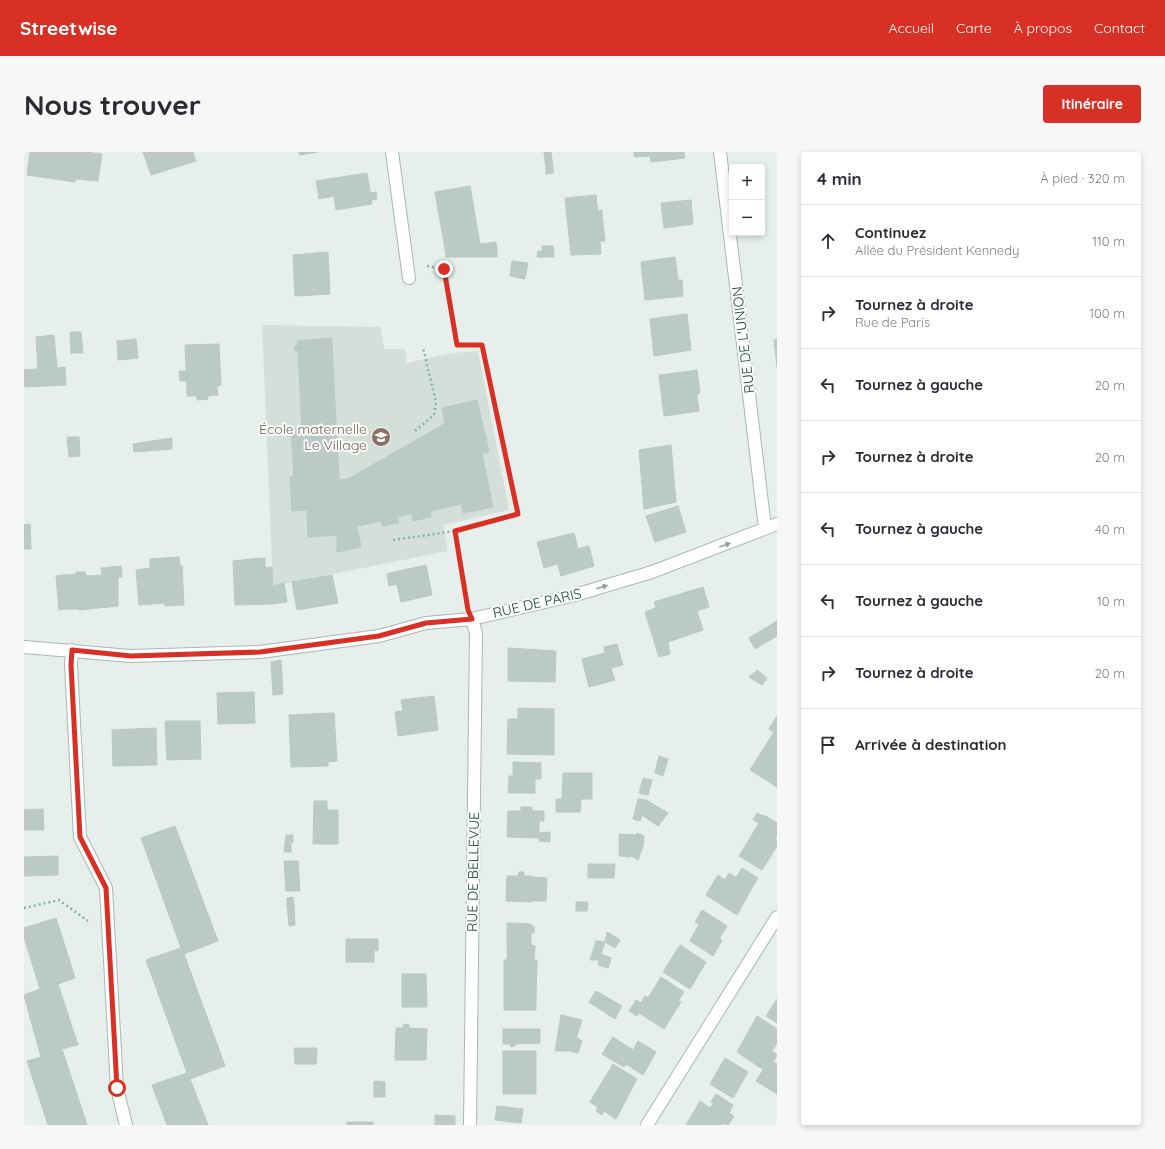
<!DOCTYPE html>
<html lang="fr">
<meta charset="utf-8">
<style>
body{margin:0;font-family:Quicksand,sans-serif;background:#f7f7f7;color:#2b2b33}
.controls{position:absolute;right:12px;top:12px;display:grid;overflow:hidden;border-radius:4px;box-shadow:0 2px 6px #0003}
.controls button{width:36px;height:36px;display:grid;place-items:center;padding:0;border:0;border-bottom:1px solid #e1e1e2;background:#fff;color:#2b2b33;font:20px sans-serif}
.stop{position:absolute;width:12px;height:12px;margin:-9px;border:3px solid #d93025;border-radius:50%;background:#fff}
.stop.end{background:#d93025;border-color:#fff;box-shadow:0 1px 4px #0008}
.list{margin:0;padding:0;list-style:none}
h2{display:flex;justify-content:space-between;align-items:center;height:52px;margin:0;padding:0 16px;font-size:17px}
h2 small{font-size:13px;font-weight:400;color:#7c7c81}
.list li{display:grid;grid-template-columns:26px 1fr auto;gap:12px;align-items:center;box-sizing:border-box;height:72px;padding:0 16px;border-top:1px solid #e1e1e2}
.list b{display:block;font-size:15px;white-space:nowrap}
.list p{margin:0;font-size:13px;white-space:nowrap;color:#7c7c81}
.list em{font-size:13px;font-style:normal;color:#7c7c81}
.icon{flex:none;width:22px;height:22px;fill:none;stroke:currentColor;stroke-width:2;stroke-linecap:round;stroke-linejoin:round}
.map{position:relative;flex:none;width:753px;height:973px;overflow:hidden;border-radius:4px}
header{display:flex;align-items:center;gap:24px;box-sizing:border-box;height:56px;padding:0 20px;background:#d93025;color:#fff}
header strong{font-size:19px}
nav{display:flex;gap:22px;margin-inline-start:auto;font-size:14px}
.intro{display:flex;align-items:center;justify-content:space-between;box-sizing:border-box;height:96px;padding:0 24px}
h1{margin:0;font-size:28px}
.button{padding:10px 18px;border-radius:4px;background:#d93025;color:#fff;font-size:14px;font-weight:700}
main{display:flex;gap:24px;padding:0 24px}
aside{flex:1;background:#fff;border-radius:4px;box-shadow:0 2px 6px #0003}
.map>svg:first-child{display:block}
.built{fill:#d4dfda}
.building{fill:#bbcac4;stroke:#b8c9c2}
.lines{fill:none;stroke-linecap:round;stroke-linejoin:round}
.minor-casing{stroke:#a8b8b2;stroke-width:14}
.path{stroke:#86b3a5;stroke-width:2.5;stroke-dasharray:2 3;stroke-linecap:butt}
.minor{stroke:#fff;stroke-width:12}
.oneway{fill:#92a09c}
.route{stroke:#d93025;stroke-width:5}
.labels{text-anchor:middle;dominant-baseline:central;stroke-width:4;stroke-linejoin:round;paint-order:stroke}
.street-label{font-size:14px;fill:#24423a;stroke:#f7fbf9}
.education-label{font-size:14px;fill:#785e54;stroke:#f7fbf9;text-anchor:end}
</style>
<header>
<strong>Streetwise</strong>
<nav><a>Accueil</a><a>Carte</a><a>À propos</a><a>Contact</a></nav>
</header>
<div class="intro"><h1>Nous trouver</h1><a class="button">Itinéraire</a></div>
<main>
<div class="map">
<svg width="753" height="973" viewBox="0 0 753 973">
<rect width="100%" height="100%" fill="#e6efeb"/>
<path class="built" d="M 238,173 L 357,175 L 360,197 L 381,197 L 383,211 L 428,201 L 454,199 L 485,358 L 419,373 L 424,399 L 249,434 Z"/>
<path class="building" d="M 6,0 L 62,0 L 78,2 L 74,29 L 51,27 L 51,30 L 3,23 Z
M 119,0 L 169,0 L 172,9 L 127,23 Z
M 275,0 L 294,0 L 276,3 Z
M 520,0 L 527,0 L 529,16 L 522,17 Z
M 610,0 L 660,0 L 661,6 L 627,10 L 626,4 L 610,5 Z
M 529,16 L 529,21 L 522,22 L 522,17 Z
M 343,21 L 348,52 L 312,58 L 310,44 L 295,47 L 292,29 Z
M 446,34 L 456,92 L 472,90 L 473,96 L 421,97 L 411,40 Z
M 352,40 L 353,47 L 347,48 L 346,41 Z
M 572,43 L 575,71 L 579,71 L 581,89 L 576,89 L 577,102 L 547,103 L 541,46 Z
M 667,48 L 669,72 L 640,76 L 637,51 Z
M 578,58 L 579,71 L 575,71 L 574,59 Z
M 518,94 L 529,94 L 530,105 L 519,105 Z
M 473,96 L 473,105 L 422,105 L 421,97 Z
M 514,99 L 519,99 L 519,105 L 513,105 Z
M 304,100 L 306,142 L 271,144 L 269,103 Z
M 651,105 L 654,128 L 658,128 L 659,144 L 621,148 L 617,110 Z
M 488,109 L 504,111 L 501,127 L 486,124 Z
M 663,162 L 667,198 L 630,204 L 626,167 Z
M 48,180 L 57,180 L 59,201 L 49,201 Z
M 48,180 L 49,201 L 47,202 L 46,181 Z
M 30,183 L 33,216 L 41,215 L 42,233 L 1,235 L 0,218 L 14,217 L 12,185 Z
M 308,186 L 308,194 L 271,197 L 271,194 L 274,194 L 273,189 Z
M 112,187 L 114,206 L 94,208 L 93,189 Z
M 753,187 L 753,215 L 750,188 Z
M 195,192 L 197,233 L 193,234 L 193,236 L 163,238 L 161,193 Z
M 308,194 L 318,383 L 284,385 L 283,358 L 268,359 L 266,325 L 270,325 L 267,277 L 278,276 L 274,199 L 271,199 L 271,197 Z
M 673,218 L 676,241 L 670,242 L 667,219 Z
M 155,219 L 162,219 L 163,229 L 156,229 Z
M 667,219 L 670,242 L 673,242 L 675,259 L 640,264 L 635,223 Z
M 193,236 L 194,243 L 163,244 L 163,238 Z
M 184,243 L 184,247 L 173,248 L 173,244 Z
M 453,248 L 465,300 L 428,307 L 418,256 Z
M 422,271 L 425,293 L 388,301 L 390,324 L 377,326 L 375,319 L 337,327 L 339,335 L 326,337 L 324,327 Z
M 43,285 L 55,285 L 56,304 L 45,305 Z
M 148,286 L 148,297 L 110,300 L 109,292 Z
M 425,293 L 437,352 L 406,359 L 407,365 L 389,369 L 388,362 L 373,365 L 375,371 L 358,374 L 357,369 L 334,374 L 326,337 L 339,335 L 337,327 L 375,319 L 377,326 L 390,324 L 388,301 Z
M 647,293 L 652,350 L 620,357 L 615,298 Z
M 458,302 L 469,355 L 439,361 L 428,307 Z
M 324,327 L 337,395 L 313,400 L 313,383 L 318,383 L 315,328 Z
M 654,354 L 662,380 L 631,390 L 622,364 Z
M 6,372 L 7,397 L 0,397 L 0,373 Z
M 550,381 L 554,397 L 531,403 L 533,412 L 520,416 L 513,390 Z
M 565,394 L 570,414 L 537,424 L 531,403 Z
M 155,405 L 156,414 L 158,414 L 160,453 L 141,454 L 141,451 L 115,453 L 112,418 L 126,416 L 126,407 Z
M 241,406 L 241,416 L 227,417 L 227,407 Z
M 227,407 L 227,417 L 248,415 L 249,452 L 211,453 L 209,409 Z
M 402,413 L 408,443 L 377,450 L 370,420 Z
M 97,414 L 98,425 L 94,425 L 94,454 L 55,458 L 52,420 L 61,420 L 62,424 L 78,423 L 77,416 Z
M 370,420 L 373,432 L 365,434 L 363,422 Z
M 53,422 L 55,457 L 42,457 L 40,423 Z
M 40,423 L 42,457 L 35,458 L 32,424 Z
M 308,423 L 314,451 L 273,458 L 268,430 Z
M 260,431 L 263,450 L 249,452 L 249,434 Z
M 679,435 L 685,455 L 673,459 L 679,478 L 644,490 L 646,502 L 635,505 L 621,460 L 632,456 L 630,450 Z
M 753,469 L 753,484 L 731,497 L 725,486 Z
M 593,492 L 599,513 L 587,516 L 591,528 L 565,535 L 558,507 L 581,501 L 580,495 Z
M 484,496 L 532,499 L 531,530 L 484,529 Z
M 257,508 L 259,542 L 249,543 L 247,510 Z
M 733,518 L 743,526 L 738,533 L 725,525 Z
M 230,540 L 231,571 L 194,572 L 193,541 Z
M 410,544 L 414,578 L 374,584 L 371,560 L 379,559 L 377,548 Z
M 494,556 L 530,557 L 530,603 L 483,602 L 484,567 L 494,567 Z
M 310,561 L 313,609 L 304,610 L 304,614 L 267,615 L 265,563 Z
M 753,564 L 753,635 L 726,618 L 750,580 L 745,577 Z
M 141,569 L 176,569 L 177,607 L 143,608 Z
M 132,576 L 133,613 L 89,614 L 88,578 Z
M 635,604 L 644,607 L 639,624 L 631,621 Z
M 489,610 L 517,611 L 517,627 L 511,627 L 511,641 L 484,641 L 485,624 L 489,624 Z
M 539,621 L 568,621 L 568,647 L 538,647 Z
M 619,626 L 628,628 L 624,643 L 615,641 Z
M 532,647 L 557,647 L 556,660 L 532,660 Z
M 614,647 L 622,648 L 616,669 L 609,667 Z
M 622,648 L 644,661 L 634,674 L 618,663 Z
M 290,649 L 303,649 L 303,658 L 314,658 L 314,692 L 289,692 Z
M 497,655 L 504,655 L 504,659 L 497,659 Z
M 504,655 L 508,655 L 508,659 L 520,659 L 520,669 L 515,669 L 515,681 L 526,680 L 526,690 L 515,689 L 515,686 L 483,685 L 484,659 L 504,659 Z
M 19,657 L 20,678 L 0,678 L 0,658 Z
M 733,661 L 739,664 L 735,671 L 729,668 Z
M 740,663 L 753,671 L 753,683 L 751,687 L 753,688 L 753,694 L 738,718 L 715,704 Z
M 151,674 L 194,789 L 160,802 L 201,914 L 166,927 L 184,973 L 143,973 L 128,933 L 163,921 L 122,808 L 157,796 L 117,686 Z
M 613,681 L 620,684 L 619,694 L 614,708 L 606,703 Z
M 595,682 L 612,683 L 606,705 L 595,704 Z
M 262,683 L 269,683 L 269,690 L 267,691 L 267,700 L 260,700 Z
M 34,704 L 34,723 L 0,724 L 0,705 Z
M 260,709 L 274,709 L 276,739 L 262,739 Z
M 564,712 L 591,712 L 590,726 L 564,726 Z
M 718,716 L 734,726 L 728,736 L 712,726 Z
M 495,720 L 500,720 L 500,724 L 494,724 Z
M 705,721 L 728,736 L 713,763 L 682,743 L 694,723 L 701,728 Z
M 483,724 L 508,724 L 507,750 L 482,749 Z
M 508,725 L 523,726 L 522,749 L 506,749 Z
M 269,745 L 270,752 L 263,752 L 263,746 Z
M 552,750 L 564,750 L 563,759 L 552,759 Z
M 263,752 L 270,752 L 271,773 L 265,774 Z
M 678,758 L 703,774 L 693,790 L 696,792 L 689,804 L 666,789 L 675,772 L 671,770 Z
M 32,766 L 51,826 L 34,832 L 54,893 L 38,897 L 63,973 L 24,973 L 3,909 L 17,905 L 0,843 L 16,837 L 0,785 L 0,776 Z
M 483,771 L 487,771 L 487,793 L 483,792 Z
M 487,771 L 507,772 L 507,793 L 511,794 L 510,808 L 483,808 L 483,792 L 487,793 Z
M 507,774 L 510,774 L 510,781 L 507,781 Z
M 583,780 L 596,788 L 591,796 L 581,790 Z
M 695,786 L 698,788 L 696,792 L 693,790 Z
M 322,787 L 347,787 L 347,798 L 350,799 L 350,810 L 322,810 Z
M 347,787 L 354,787 L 354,799 L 347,798 Z
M 572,789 L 581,790 L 575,808 L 566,808 Z
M 656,793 L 682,810 L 666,837 L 639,820 Z
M 577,802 L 587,806 L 584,816 L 574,813 Z
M 480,808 L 504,808 L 503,845 L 512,845 L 512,858 L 480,858 Z
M 504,808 L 513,808 L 512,845 L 503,845 Z
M 378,822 L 402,822 L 403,855 L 378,855 Z
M 637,825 L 660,840 L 654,849 L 657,850 L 640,877 L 615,861 L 613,864 L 605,859 L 612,848 L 617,851 L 621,844 L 624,846 Z
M 572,839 L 598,854 L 591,867 L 565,850 Z
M 753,847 L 753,871 L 742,864 Z
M 537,863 L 558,868 L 548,899 L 531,899 Z
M 733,864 L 753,877 L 753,891 L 744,906 L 753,912 L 753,927 L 713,900 Z
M 380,872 L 385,873 L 385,876 L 403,877 L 402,908 L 371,908 L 372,876 L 379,876 Z
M 479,877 L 516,877 L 516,891 L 491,892 L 491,894 L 487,895 L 486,892 L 479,892 Z
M 552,885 L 558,889 L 554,901 L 548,900 Z
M 589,885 L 601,893 L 598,897 L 603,900 L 606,896 L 609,898 L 614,889 L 632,900 L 619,923 L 602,912 L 600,915 L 578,902 Z
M 601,893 L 606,896 L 603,900 L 598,897 Z
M 270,896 L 293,896 L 292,912 L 271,912 Z
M 479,899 L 512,899 L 512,942 L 479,942 Z
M 748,899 L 753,903 L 749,910 L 744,906 Z
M 701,906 L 724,920 L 709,946 L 686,932 Z
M 589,912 L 613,927 L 592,967 L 566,950 Z
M 739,918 L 753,927 L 753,942 L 732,929 Z
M 350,929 L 361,930 L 361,945 L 350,945 Z
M 692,942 L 709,953 L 705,961 L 687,950 Z
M 676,949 L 686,956 L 689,952 L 705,961 L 698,973 L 662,973 Z
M 473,954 L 499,957 L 497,971 L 471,968 Z
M 574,955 L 580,959 L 578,963 L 572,959 Z
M 705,961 L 710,964 L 704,973 L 702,973 L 699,971 Z
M 411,963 L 431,964 L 431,973 L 411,973 Z
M 323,970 L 341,970 L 341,973 L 323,973 Z
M 341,970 L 349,970 L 349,973 L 341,973 Z"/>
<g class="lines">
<g class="minor-casing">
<path id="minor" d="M 368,0 L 385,126
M 696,0 L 741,376
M 0,495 L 107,504 L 236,500 L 355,484 L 402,471 L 448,467 L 551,443 L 628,420 L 753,372
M 48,498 L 47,513 L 56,685 L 82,736 L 93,936 L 102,973
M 446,973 L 452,481 L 448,467
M 623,973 L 753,765"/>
</g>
<path class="path" d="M 403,114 L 420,117 L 433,193 L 458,193 L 494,362 L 431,379 L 442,449
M 391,279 L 410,263 L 412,250 L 399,196
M 369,388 L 431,379
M 0,756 L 35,748 L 64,769"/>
<use href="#minor" class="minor"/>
</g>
<defs><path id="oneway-solid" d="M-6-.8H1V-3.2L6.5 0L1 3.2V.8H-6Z"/></defs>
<g class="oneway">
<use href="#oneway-solid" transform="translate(701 393) rotate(-20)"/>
<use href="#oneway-solid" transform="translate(578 435) rotate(-17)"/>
</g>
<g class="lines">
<path class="route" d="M 93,936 L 82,736 L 56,685 L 47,513 L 48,498 L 107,504 L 236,500 L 355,484 L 402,471 L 448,467 L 444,458 L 431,379 L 494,362 L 458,193 L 433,193 L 420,117"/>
</g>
<defs>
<g id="school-disc" transform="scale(1)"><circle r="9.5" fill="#8d6e63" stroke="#f7fbf9"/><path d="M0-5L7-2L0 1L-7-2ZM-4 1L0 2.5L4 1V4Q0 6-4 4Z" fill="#fff"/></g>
</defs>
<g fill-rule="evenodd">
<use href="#school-disc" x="357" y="285"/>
</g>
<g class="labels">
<g class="street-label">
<text transform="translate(719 188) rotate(-97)">RUE DE L'UNION</text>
<text transform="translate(513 451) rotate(-13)">RUE DE PARIS</text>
<text transform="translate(449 720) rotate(-89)">RUE DE BELLEVUE</text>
</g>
<g class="education-label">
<text x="343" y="277">École maternelle<tspan x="343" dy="16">Le Village</tspan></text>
</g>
</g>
</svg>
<div class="controls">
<button>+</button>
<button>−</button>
</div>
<div class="stop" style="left:93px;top:936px"></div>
<div class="stop end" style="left:420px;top:117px"></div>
</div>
<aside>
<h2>4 min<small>À pied · 320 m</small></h2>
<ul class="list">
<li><svg class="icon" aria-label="ahead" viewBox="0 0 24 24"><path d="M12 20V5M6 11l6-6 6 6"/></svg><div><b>Continuez</b><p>Allée du Président Kennedy</p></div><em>110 m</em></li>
<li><svg class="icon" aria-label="right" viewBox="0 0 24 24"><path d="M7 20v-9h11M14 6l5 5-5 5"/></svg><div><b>Tournez à droite</b><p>Rue de Paris</p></div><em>100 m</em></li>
<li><svg class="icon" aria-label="left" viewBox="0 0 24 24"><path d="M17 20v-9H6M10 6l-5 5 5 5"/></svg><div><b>Tournez à gauche</b></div><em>20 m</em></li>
<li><svg class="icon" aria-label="right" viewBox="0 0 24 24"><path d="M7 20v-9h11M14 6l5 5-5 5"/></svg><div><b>Tournez à droite</b></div><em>20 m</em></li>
<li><svg class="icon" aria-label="left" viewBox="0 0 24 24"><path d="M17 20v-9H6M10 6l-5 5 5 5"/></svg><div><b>Tournez à gauche</b></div><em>40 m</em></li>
<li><svg class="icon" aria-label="left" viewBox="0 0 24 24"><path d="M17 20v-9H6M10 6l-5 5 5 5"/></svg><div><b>Tournez à gauche</b></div><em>10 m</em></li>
<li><svg class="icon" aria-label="right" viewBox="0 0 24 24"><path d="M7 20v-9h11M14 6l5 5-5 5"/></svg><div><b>Tournez à droite</b></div><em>20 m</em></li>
<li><svg class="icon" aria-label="arrive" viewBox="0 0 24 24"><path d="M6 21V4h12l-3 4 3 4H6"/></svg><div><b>Arrivée à destination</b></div></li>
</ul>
</aside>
</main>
